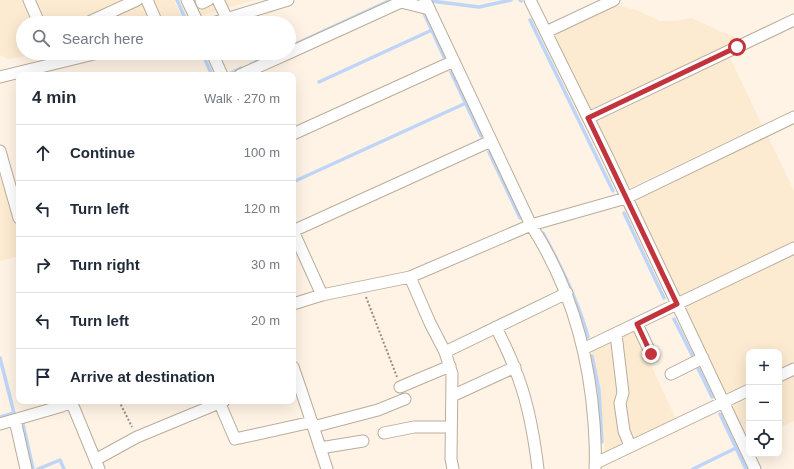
<!DOCTYPE html>
<meta charset="utf-8">
<style>
body{margin:0;font-family:Arial,sans-serif;background:#f6f6f7;color:#1f2937}
.controls{position:absolute;right:12px;bottom:12px;display:grid;overflow:hidden;border-radius:8px;box-shadow:0 4px 16px #0002}
.controls button{width:36px;height:36px;display:grid;place-items:center;padding:0;border:0;border-bottom:1px solid #e0e1e3;background:#fff;color:#1f2937;font:20px sans-serif}
.stop{position:absolute;width:12px;height:12px;margin:-9px;border:3px solid #c3333c;border-radius:50%;background:#fff}
.stop.end{background:#c3333c;border-color:#fff;box-shadow:0 1px 4px #0008}
.list{margin:0;padding:0;list-style:none}
h2{display:flex;justify-content:space-between;align-items:center;height:52px;margin:0;padding:0 16px;font-size:17px}
h2 small{font-size:13px;font-weight:400;color:#747a83}
.list li{display:grid;grid-template-columns:26px 1fr auto;gap:12px;align-items:center;box-sizing:border-box;height:56px;padding:0 16px;border-top:1px solid #e0e1e3}
.list b{display:block;font-size:15px;white-space:nowrap}
.list em{font-size:13px;font-style:normal;color:#747a83}
.icon{flex:none;width:22px;height:22px;fill:none;stroke:currentColor;stroke-width:2;stroke-linecap:round;stroke-linejoin:round}
.map{position:relative;flex:none;width:794px;height:469px;overflow:hidden}
.search{position:absolute;background:#fff;box-shadow:0 4px 16px #0002;left:16px;top:16px;width:280px;height:44px;display:flex;align-items:center;gap:10px;box-sizing:border-box;padding:0 14px;border-radius:22px;color:#747a83;font-size:15px}
.panel{position:absolute;background:#fff;box-shadow:0 4px 16px #0002;left:16px;top:72px;width:280px;height:332px;border-radius:8px}
.map>svg:first-child{display:block}
.built{fill:#fcead1}
.lines{fill:none;stroke-linecap:round;stroke-linejoin:round}
.stream{stroke:#bfd5f7;stroke-width:3.5}
.minor-casing{stroke:#b9ad9b;stroke-width:13}
.path{stroke:#978f84;stroke-width:2;stroke-dasharray:2 2;stroke-linecap:butt}
.minor{stroke:#fff;stroke-width:11}
.route{stroke:#c3333c;stroke-width:5}
</style>
<div class="map">
<svg width="794" height="469" viewBox="0 0 794 469">
<rect width="100%" height="100%" fill="#fef3e4"/>
<path class="built" d="M 0,0 L 174,0 L 183,20 L 170,23 L 23,23 L 23,53 L 45,53 L 8,59 L 0,55 Z
M 192,0 L 255,0 L 203,15 L 198,13 Z
M 615,5 L 636,10 L 660,21 L 675,21 L 692,18 L 724,33 L 741,39 L 595,110 L 590,109 L 555,36 L 557,33 Z
M 729,56 L 762,125 L 631,187 L 626,186 L 597,124 L 598,119 Z
M 768,136 L 794,191 L 794,242 L 681,295 L 678,294 L 635,204 L 637,199 Z
M 0,171 L 19,236 L 19,256 L 0,261 Z
M 794,254 L 794,362 L 779,370 L 779,352 L 749,352 L 749,384 L 730,393 L 725,391 L 686,310 L 687,306 Z
M 635,331 L 676,419 L 605,453 L 600,390 L 592,351 Z
M 794,374 L 794,421 L 779,428 L 779,382 Z
M 749,396 L 749,440 L 732,407 L 735,403 Z"/>
<g class="lines">
<path class="stream" d="M 177,0 L 184,16
M 520,0 L 521,1
M 431,1 L 479,7 L 511,0
M 424,13 L 444,57
M 530,20 L 613,191
M 289,47 L 391,0
M 202,53 L 212,75
M 251,64 L 275,53
M 451,72 L 481,136
M 229,74 L 241,68
M 319,82 L 432,30
M 489,152 L 520,218
M 293,182 L 466,103
M 624,213 L 664,298
M 543,233 C 561,266 578,300 588,337
M 674,319 L 694,359
M 592,356 L 599,390 L 602,442
M 0,358 L 14,413 L 0,417
M 697,366 L 712,397
M 720,414 L 746,469
M 23,424 L 33,469
M 38,469 L 60,460 L 64,469
M 693,469 L 736,448"/>
<g class="minor-casing">
<path id="minor" d="M 29,0 L 39,23
M 147,0 L 157,23
M 187,0 L 198,23
M 201,0 L 202,3 L 208,0
M 218,0 L 227,19
M 425,0 L 531,225 C 569,284 589,353 594,423 C 595,438 596,454 595,469
M 530,0 L 607,156 L 755,469
M 87,23 L 137,0
M 213,23 L 288,0
M 546,32 L 614,0
M 212,53 L 222,75
M 289,53 L 401,2 L 429,9
M 240,75 L 289,53
M 0,77 L 98,53
M 588,118 L 794,20
M 293,134 L 454,61
M 0,151 L 19,218
M 293,231 L 491,141
M 293,231 L 322,295
M 410,277 L 430,323 L 445,352 L 452,374 L 451,459 L 453,469
M 293,304 L 322,295 L 410,277 L 531,225 L 626,198 L 794,117
M 637,324 L 651,354
M 496,327 C 502,340 509,353 514,367 C 528,399 534,435 538,469
M 616,334 L 623,393 L 620,403 L 624,431 L 630,446
M 583,349 L 794,248
M 445,352 L 567,293
M 293,367 C 305,401 316,435 327,469
M 671,374 L 703,358
M 779,376 L 794,369
M 400,387 L 450,366
M 452,396 L 515,367
M 71,401 L 99,469
M 220,404 L 235,439 L 312,422
M 15,420 L 26,469
M 0,424 L 62,406 L 72,401
M 313,427 L 378,410 L 405,399
M 384,433 L 414,427 L 451,427
M 320,448 L 363,441
M 95,460 L 137,437 L 224,401
M 596,463 L 749,390"/>
</g>
<path class="path" d="M 366,297 L 397,377
M 119,401 L 132,427"/>
<use href="#minor" class="minor"/>
</g>
<g class="lines">
<path class="route" d="M 651,354 L 637,324 L 677,304 L 588,118 L 737,47"/>
</g>
</svg>
<div class="controls">
<button>+</button>
<button>−</button>
<button><svg class="icon" aria-label="locate" viewBox="0 0 24 24"><circle cx="12" cy="12" r="6"/><path d="M12 2v4M12 18v4M2 12h4M18 12h4"/></svg></button>
</div>
<div class="stop" style="left:737px;top:47px"></div>
<div class="stop end" style="left:651px;top:354px"></div>
<div class="search"><svg class="icon" aria-label="search" viewBox="0 0 24 24"><circle cx="10" cy="10" r="6"/><path d="M15 15l6 6"/></svg>Search here</div>
<section class="panel">
<h2>4 min<small>Walk · 270 m</small></h2>
<ul class="list">
<li><svg class="icon" aria-label="ahead" viewBox="0 0 24 24"><path d="M12 20V5M6 11l6-6 6 6"/></svg><div><b>Continue</b></div><em>100 m</em></li>
<li><svg class="icon" aria-label="left" viewBox="0 0 24 24"><path d="M17 20v-9H6M10 6l-5 5 5 5"/></svg><div><b>Turn left</b></div><em>120 m</em></li>
<li><svg class="icon" aria-label="right" viewBox="0 0 24 24"><path d="M7 20v-9h11M14 6l5 5-5 5"/></svg><div><b>Turn right</b></div><em>30 m</em></li>
<li><svg class="icon" aria-label="left" viewBox="0 0 24 24"><path d="M17 20v-9H6M10 6l-5 5 5 5"/></svg><div><b>Turn left</b></div><em>20 m</em></li>
<li><svg class="icon" aria-label="arrive" viewBox="0 0 24 24"><path d="M6 21V4h12l-3 4 3 4H6"/></svg><div><b>Arrive at destination</b></div></li>
</ul>
</section>
</div>
